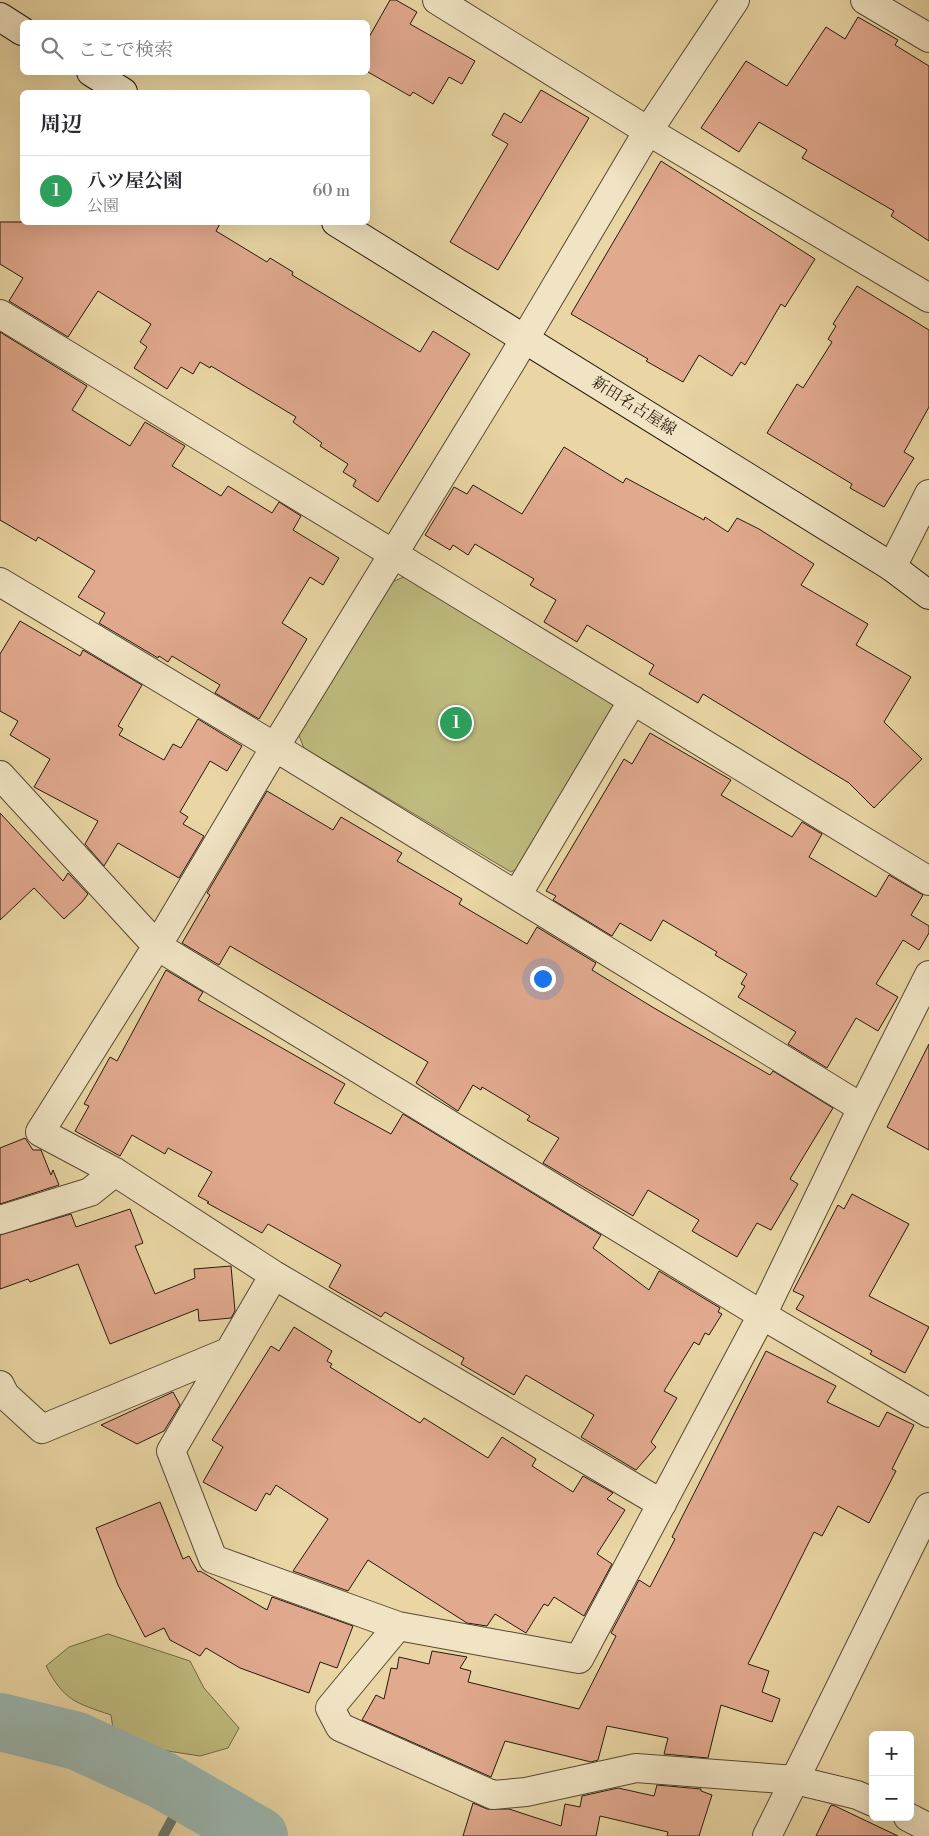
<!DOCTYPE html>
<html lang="ja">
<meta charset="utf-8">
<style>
body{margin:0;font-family:"Libre Bodoni","Noto Serif JP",serif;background:#f7f7f7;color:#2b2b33}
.controls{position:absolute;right:15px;bottom:15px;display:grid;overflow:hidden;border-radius:8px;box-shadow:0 5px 20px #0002}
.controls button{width:45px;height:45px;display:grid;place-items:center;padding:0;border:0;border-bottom:1px solid #e1e1e2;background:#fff;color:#2b2b33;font:25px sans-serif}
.you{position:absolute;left:542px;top:978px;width:18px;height:18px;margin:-12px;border:4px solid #fff;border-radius:50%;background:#1a73e8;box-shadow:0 0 0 8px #1a73e833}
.badge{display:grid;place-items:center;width:32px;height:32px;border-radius:50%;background:#2563eb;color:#fff;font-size:16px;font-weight:700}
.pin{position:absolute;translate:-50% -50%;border:2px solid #fff;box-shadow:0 1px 5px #0006}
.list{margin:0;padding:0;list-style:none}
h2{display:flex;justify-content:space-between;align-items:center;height:65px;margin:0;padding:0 20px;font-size:21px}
h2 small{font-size:16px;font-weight:400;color:#7c7c81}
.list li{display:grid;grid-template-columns:32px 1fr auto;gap:15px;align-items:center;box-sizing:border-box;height:70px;padding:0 20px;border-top:1px solid #e1e1e2}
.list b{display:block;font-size:19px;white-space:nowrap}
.list p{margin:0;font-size:16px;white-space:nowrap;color:#7c7c81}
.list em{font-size:16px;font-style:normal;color:#7c7c81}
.icon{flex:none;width:28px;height:28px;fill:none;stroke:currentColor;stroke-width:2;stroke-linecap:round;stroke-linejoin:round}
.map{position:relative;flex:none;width:929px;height:1836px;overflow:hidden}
.search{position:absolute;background:#fff;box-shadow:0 5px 20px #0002;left:20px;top:20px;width:350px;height:55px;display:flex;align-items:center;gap:12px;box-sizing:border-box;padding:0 18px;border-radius:8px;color:#7c7c81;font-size:19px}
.panel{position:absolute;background:#fff;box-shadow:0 5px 20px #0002;left:20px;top:90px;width:350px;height:135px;border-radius:8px}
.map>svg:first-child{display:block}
.green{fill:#bfbc80;stroke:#726a47}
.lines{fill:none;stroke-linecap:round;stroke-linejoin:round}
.stream{stroke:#6c7870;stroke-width:10}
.river{stroke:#9bb7b1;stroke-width:58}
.building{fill:#e1a98e;stroke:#25190e}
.minor-casing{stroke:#564834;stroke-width:30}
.tertiary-casing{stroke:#564834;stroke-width:30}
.secondary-casing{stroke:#25190e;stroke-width:30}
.minor{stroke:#f1e4c4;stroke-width:28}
.tertiary{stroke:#f1e4c4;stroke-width:28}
.secondary{stroke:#f1e4c4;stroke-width:28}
.labels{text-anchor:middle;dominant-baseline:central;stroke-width:5;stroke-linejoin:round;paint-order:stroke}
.street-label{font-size:16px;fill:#25190e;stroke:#f1e4c4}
</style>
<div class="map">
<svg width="929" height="1836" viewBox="0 0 929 1836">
<rect width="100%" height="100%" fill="#e9d6a4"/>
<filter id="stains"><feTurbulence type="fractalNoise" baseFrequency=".004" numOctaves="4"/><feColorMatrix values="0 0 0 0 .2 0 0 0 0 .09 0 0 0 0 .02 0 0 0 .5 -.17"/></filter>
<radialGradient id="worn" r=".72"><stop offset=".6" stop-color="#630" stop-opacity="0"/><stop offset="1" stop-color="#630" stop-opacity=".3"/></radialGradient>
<path class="green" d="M 406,576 L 611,698 L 615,715 L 524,865 L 511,872 L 304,748 L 297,731 L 392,582 Z
M 108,1634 L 190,1661 L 204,1688 L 239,1728 L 228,1748 L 200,1756 L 155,1749 L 114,1736 L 111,1715 C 76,1703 64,1701 46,1666 L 69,1647 Z"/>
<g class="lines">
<path class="stream" d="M 0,1744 L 11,1725
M 163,1836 L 186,1794"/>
<path class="river" d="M 0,1722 L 77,1741 L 162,1780 L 259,1836"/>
</g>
<path class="building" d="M 390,0 L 396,0 L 417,12 L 410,24 L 475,61 L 462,84 L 449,77 L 433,104 L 413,92 L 410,96 L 368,72 L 368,39 Z
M 858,17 L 898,40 L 895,45 L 929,66 L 929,241 L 891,216 L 894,211 L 802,158 L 807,150 L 759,122 L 739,152 L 701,128 L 746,61 L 787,86 L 826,27 L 845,39 Z
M 541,90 L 589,118 L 498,270 L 450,242 L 508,144 L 492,135 L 504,113 L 521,123 Z
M 661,161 L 815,259 L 785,307 L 781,304 L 745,365 L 741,362 L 732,376 L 699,355 L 683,382 L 646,361 L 648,359 L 571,314 Z
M 0,222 L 221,222 L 216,231 L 267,262 L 270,258 L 293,272 L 292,275 L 420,352 L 433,331 L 470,354 L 378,502 L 353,486 L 356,480 L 343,472 L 348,464 L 320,446 L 322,443 L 293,422 L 296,417 L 211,366 L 210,368 L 200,362 L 193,374 L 181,367 L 167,389 L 134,368 L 147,347 L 140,342 L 151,324 L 98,291 L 68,337 L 9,301 L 23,278 L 0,264 Z
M 857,286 L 929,330 L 929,407 L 904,452 L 914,458 L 884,507 L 850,488 L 852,484 L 767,433 L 797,384 L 803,388 L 832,342 L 828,339 L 836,326 L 833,324 Z
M 0,332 L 87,386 L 72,410 L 130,446 L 145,422 L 185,446 L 172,466 L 221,496 L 228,486 L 272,513 L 279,502 L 301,516 L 293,530 L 339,558 L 323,585 L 310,577 L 282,623 L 307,639 L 259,719 L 215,693 L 220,685 L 172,656 L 168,662 L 159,656 L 158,658 L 99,623 L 105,613 L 78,597 L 95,571 L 38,537 L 36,541 L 0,520 Z
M 564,447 L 623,483 L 626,478 L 704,520 L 705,517 L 728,532 L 737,518 L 759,529 L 814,564 L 801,585 L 868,624 L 856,645 L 911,677 L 884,722 L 922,759 L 874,808 L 849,783 L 703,694 L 698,703 L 649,674 L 654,665 L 587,625 L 577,642 L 544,622 L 556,600 L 530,585 L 534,579 L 475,544 L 468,555 L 453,545 L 450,550 L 425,535 L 454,487 L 467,494 L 473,485 L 522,514 Z
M 20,621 L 80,656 L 83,650 L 142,685 L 118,726 L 123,729 L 119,735 L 164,760 L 173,744 L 181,748 L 198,719 L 242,746 L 227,771 L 210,761 L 180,812 L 188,817 L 183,824 L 204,836 L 179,878 L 118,843 L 104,866 L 85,844 L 98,821 L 34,787 L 50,759 L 10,735 L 18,721 L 0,711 L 0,654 Z
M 650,733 L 731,780 L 721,795 L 792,837 L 802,822 L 822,834 L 809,857 L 876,897 L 889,875 L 923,895 L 911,915 L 929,926 L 929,933 L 919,950 L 903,940 L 876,984 L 898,997 L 878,1031 L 856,1018 L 827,1068 L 788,1044 L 796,1032 L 738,997 L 745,986 L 741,984 L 747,974 L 715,955 L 717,952 L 663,920 L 651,941 L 620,923 L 612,936 L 553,900 L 556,896 L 546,891 L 624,759 L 632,764 Z
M 267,791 L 333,830 L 341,817 L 402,853 L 397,861 L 462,899 L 459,904 L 527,944 L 537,927 L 596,963 L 592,970 L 654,1008 L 770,1075 L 773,1071 L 833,1108 L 790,1179 L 798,1184 L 771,1230 L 757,1223 L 737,1257 L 692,1231 L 699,1220 L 648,1190 L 633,1216 L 543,1163 L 559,1138 L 527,1120 L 530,1116 L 482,1087 L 481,1090 L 473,1085 L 458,1111 L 416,1083 L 428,1062 L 230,946 L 219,965 L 182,943 L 210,895 L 207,893 Z
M 0,813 L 63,881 L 68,873 L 88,894 L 82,902 L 64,919 L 34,888 L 0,920 Z
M 166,970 L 203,992 L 198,1000 L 345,1084 L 334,1103 L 391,1134 L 403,1114 L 601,1235 L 593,1248 L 649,1290 L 659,1271 L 720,1308 L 718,1312 L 722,1314 L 709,1335 L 705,1333 L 699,1345 L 694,1342 L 664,1391 L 677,1398 L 651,1442 L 656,1447 L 636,1470 L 581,1437 L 594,1415 L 526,1375 L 514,1395 L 461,1364 L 464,1358 L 385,1312 L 381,1317 L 329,1287 L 341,1265 L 268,1224 L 262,1233 L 207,1203 L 209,1202 L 198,1196 L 212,1172 L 168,1148 L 165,1154 L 132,1135 L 120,1156 L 75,1131 L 89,1106 L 84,1104 L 110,1057 L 117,1061 Z
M 929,1044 L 929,1150 L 887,1127 Z
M 25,1138 L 33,1150 L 41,1150 L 51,1175 L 53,1170 L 59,1185 L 0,1204 L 0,1148 Z
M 852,1194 L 909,1224 L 869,1296 L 929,1327 L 905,1373 L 870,1354 L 872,1351 L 796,1309 L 804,1296 L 793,1291 L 838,1205 L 844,1209 Z
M 130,1209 L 143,1243 L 135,1246 L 155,1294 L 195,1278 L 194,1269 L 231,1266 L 235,1311 L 231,1318 L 199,1321 L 198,1309 L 110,1344 L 78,1264 L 30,1282 L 28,1279 L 0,1289 L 0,1235 L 71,1214 L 76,1227 Z
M 294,1327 L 332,1351 L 327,1361 L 332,1364 L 330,1367 L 420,1423 L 424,1418 L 488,1458 L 502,1437 L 536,1459 L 532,1466 L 573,1492 L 583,1476 L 613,1493 L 607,1499 L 625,1510 L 597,1554 L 612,1564 L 584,1616 L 554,1597 L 548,1606 L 544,1604 L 526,1633 L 495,1614 L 487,1626 L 467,1623 L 368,1560 L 348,1591 L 293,1571 L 328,1519 L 276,1485 L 270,1495 L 266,1493 L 256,1511 L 203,1482 L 223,1447 L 212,1440 L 271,1346 L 279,1351 Z
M 766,1351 L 836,1386 L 827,1402 L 879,1427 L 887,1412 L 914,1425 L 892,1469 L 896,1471 L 869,1523 L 838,1506 L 822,1536 L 814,1532 L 748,1664 L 769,1671 L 762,1692 L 780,1699 L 772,1722 L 721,1705 L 708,1758 L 664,1754 L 668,1738 L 607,1726 L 598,1760 L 591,1762 L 505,1741 L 491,1777 L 362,1720 L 376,1695 L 384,1699 L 391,1668 L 397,1669 L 399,1657 L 429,1664 L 432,1651 L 467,1657 L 460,1668 L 471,1671 L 468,1682 L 579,1709 L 616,1636 L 611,1633 L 639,1580 L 650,1587 L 675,1539 L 672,1537 Z
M 173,1392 L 180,1405 L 164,1431 L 137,1444 L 101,1425 Z
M 160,1502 L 183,1559 L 189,1556 L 198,1572 L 200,1571 L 267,1610 L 272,1597 L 353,1626 L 337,1668 L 320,1662 L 309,1693 L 240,1668 L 206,1648 L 200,1656 L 170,1640 L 164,1628 L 145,1637 L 118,1585 L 96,1528 Z
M 657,1785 L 701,1789 L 701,1791 L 712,1795 L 699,1836 L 667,1836 L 668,1832 L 600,1816 L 596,1836 L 463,1836 L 473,1803 L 487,1809 L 509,1809 L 561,1826 L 565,1804 L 580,1807 L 582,1796 L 618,1788 L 654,1796 Z
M 831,1805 L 835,1806 L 898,1836 L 816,1836 Z"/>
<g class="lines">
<g class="minor-casing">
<path id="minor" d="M 437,0 L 648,131 L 929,298
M 865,0 L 929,38
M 0,314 L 929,881
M 892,567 L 929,494
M 0,582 L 275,747 L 862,1108
M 0,775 L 157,946 L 762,1315 L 929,1413
M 517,895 L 633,700
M 0,1220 L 90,1192 L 115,1172
M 274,1275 L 171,1451 L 213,1559 L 398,1626 L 579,1659 L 762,1315 L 862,1108 L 929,975
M 0,1385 L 5,1395 L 42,1429 L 228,1352
M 662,1504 L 274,1275 L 115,1172 L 40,1132 L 157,946 L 275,747 L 511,362 L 648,131 L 735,0
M 398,1626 L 330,1708 L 340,1727 L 493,1795 L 526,1792 L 636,1768 L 795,1780 L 857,1795 L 873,1802
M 908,1817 L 929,1828"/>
</g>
<g class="tertiary-casing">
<path id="tertiary" d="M 767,1836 L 929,1507"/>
</g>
<g class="secondary-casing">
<path id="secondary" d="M 0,17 L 22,31
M 91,72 L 123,92
M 336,222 L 892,567 L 929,595"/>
</g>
<use href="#minor" class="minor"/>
<use href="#tertiary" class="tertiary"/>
<use href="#secondary" class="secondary"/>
</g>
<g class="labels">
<g class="street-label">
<text transform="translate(634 406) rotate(32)">新田名古屋線</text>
</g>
</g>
<rect width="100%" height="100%" filter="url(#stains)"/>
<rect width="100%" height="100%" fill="url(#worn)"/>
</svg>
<div class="controls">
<button>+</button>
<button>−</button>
</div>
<div class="you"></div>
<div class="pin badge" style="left:456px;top:723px;background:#2e9e5b">1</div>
<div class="search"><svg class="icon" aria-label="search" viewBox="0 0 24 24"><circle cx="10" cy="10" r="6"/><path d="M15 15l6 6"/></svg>ここで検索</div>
<section class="panel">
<h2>周辺<small></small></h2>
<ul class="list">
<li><span class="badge" style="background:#2e9e5b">1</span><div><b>八ツ屋公園</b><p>公園</p></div><em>60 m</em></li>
</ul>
</section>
</div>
